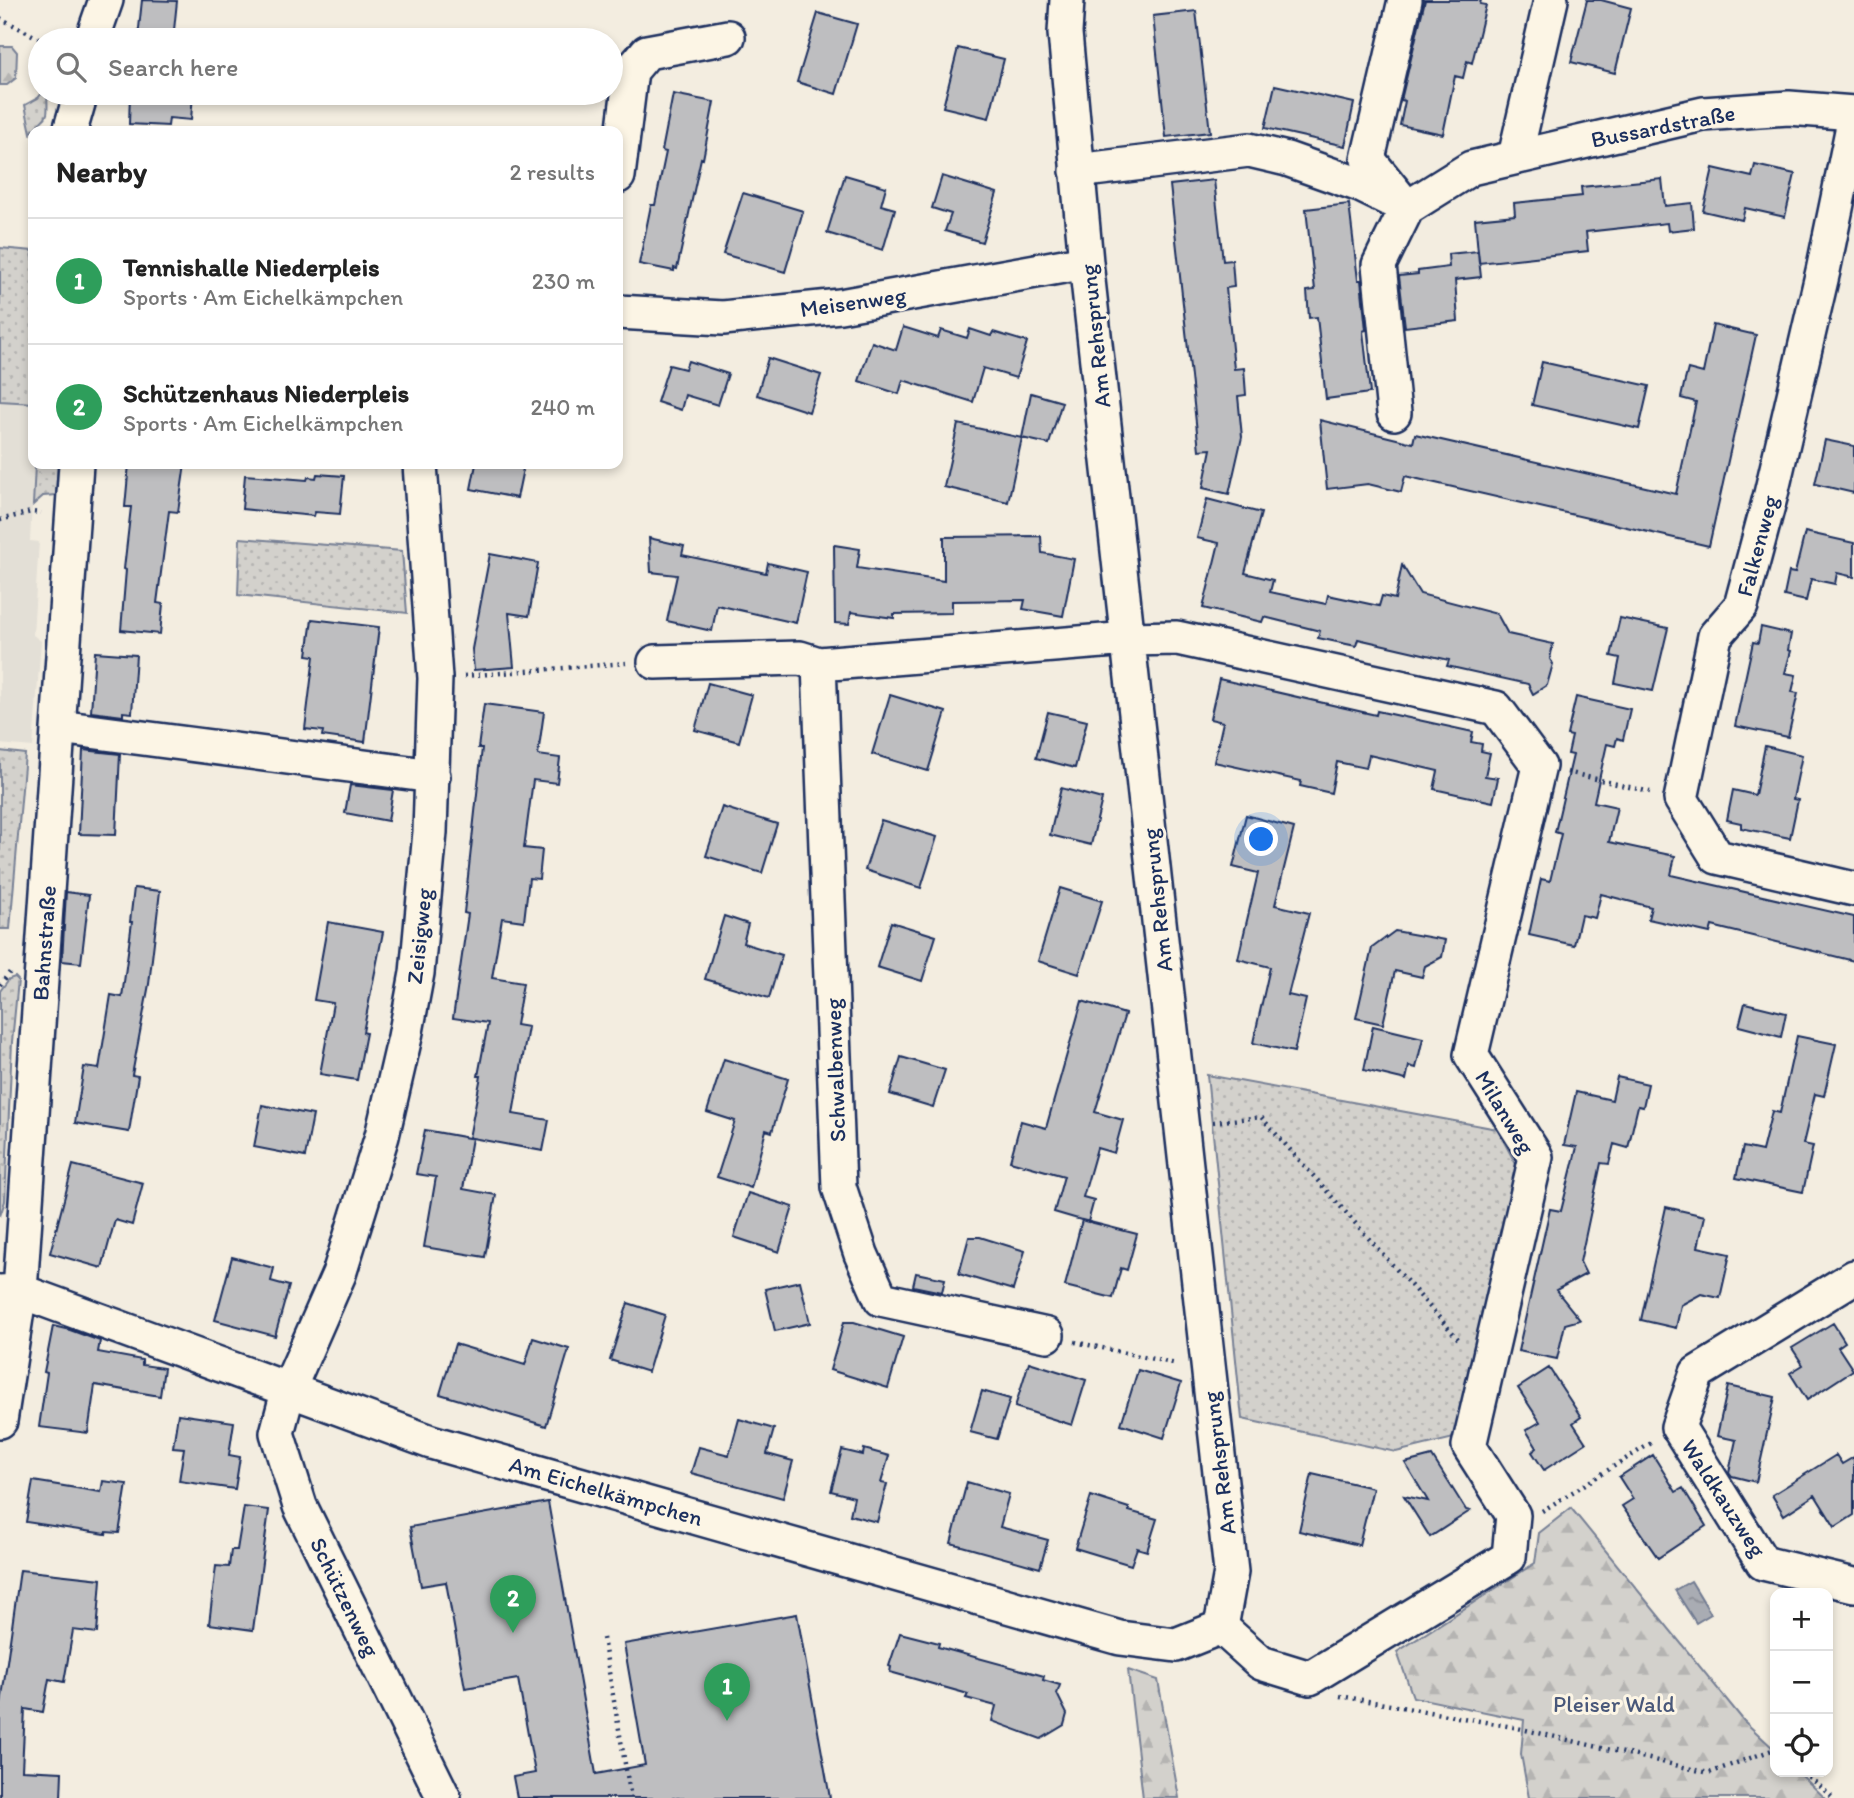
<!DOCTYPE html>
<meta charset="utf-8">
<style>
body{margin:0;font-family:Itim,sans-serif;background:#f2f2f2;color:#222}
.controls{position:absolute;right:21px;bottom:21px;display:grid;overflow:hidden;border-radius:14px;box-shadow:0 4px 10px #0003}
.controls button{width:63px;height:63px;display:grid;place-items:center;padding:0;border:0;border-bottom:2px solid #e0e0e0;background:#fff;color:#222;font:35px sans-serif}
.you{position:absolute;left:1262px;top:840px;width:24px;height:24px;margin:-18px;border:5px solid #fff;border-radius:50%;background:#1a73e8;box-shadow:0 0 0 10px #1a73e833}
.badge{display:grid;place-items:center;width:46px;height:46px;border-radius:50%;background:#1a73e8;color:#fff;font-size:23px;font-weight:700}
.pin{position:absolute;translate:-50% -58px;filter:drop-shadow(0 2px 4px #0008)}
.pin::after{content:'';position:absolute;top:37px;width:24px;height:21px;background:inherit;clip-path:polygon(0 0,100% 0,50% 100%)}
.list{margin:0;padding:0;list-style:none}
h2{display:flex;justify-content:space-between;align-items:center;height:91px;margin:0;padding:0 28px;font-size:30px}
h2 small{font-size:23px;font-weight:400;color:#767676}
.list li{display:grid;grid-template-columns:46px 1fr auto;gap:21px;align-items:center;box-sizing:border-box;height:126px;padding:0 28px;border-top:2px solid #e0e0e0}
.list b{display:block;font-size:26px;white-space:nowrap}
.list p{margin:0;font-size:23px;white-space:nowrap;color:#767676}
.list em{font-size:23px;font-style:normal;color:#767676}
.icon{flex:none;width:38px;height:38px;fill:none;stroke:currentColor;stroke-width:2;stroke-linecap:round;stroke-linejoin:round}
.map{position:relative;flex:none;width:1854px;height:1798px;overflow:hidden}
.search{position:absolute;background:#fff;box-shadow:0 4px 10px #0003;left:28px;top:28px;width:595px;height:77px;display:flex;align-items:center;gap:18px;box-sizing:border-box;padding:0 24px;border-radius:38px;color:#767676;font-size:26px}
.panel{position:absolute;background:#fff;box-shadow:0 4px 10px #0003;left:28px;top:126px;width:595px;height:343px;border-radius:14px}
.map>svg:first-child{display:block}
.built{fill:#e3dfd6}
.grass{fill:url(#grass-dots);stroke:#778095;stroke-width:2}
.forest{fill:url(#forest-firs);stroke:#778095;stroke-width:2}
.water{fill:url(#water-ripples);stroke:#707a91;stroke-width:2}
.building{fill:#bebec0;stroke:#1b2f5e;stroke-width:2}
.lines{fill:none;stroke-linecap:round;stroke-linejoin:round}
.minor-casing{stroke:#1b2f5e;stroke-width:38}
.path{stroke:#1b2f5e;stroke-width:4.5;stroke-dasharray:2 5;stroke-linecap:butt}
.minor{stroke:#fcf5e5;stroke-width:33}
.labels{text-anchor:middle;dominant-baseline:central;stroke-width:6;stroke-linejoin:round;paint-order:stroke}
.street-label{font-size:23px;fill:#1b2f5e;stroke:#fcf5e5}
.park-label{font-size:23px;fill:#49587a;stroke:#fcf5e5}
</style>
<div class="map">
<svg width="1854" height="1798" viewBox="0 0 1854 1798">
<defs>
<pattern id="grass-dots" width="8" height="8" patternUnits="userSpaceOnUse" patternTransform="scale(1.75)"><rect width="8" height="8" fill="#d3d1cc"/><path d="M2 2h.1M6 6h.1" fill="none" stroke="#b5b4b2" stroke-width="1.8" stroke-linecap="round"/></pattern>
<pattern id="forest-firs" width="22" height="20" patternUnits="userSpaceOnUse" patternTransform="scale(1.75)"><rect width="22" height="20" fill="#d3d1cc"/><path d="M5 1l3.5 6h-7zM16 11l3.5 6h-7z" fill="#b5b4b2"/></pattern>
<pattern id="water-ripples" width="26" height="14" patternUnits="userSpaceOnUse" patternTransform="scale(1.75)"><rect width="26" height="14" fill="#a9acb3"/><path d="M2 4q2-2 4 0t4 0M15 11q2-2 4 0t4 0" fill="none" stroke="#898c95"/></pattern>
</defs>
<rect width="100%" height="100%" fill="#f3ede0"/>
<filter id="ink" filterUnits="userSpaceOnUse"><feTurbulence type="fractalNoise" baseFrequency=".0143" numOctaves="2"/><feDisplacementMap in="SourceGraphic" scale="14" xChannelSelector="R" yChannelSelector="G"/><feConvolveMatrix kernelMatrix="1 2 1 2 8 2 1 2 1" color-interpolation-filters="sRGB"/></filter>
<g filter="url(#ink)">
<path class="built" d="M 0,401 L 33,403 L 34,464 L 30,541 L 39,542 L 33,635 L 41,641 L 33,747 L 0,744 Z"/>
<path class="grass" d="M 42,93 L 47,93 C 49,127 46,111 31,133 L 25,105 L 38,98 Z
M 0,248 L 33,251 L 33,403 L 0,401 Z
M 35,464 L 58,464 L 56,495 L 43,496 L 33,505 Z
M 240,538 L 402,551 L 407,613 L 238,595 Z
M 0,751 L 25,754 L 10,929 L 0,929 Z
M 15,977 L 18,980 L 12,1042 L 5,1201 L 0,1216 L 0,991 L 9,979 Z
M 1207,1075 L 1497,1129 L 1517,1166 L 1454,1438 L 1396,1452 L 1242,1419 Z"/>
<path class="forest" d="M 0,46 L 12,46 L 17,52 L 16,78 L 7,85 L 0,85 Z
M 1571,1508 L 1744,1721 L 1775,1750 L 1775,1772 L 1798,1772 L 1825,1798 L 1529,1798 L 1521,1754 L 1524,1720 L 1413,1697 L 1397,1652 L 1535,1563 L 1539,1533 Z
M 1128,1670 L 1158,1680 L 1179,1798 L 1143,1798 Z"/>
<path class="water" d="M 1691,1581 L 1711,1614 L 1696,1623 L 1675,1590 Z"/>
<path class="building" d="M 142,0 L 177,1 L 173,40 L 138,38 Z
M 1425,0 L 1481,0 L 1480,4 L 1486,5 L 1472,63 L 1467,61 L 1463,78 L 1455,76 L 1443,134 L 1400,125 L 1405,101 L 1401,100 Z
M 1587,0 L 1601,0 L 1631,8 L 1615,73 L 1571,62 Z
M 1196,11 L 1210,132 L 1166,137 L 1153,16 Z
M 818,13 L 857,24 L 836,94 L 797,82 Z
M 958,48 L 1004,59 L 989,118 L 943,107 Z
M 1275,85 L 1354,103 L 1345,146 L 1265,128 Z
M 130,93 L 193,93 L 191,120 L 169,118 L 168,126 L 129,124 Z
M 673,94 L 714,102 L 703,159 L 701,158 L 677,269 L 674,268 L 674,271 L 639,264 L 651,205 L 655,205 L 666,152 L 662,151 Z
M 1755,165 L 1795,174 L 1785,217 L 1745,208 L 1742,220 L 1703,211 L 1713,168 L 1752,177 Z
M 845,175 L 886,187 L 881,205 L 895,209 L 883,250 L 827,233 Z
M 942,176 L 997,193 L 982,242 L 945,231 L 951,214 L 932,208 Z
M 1662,179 L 1665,206 L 1692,203 L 1694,228 L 1668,231 L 1667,223 L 1586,232 L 1588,251 L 1479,263 L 1475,219 L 1515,215 L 1514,203 L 1582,196 L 1581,187 Z
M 1214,180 L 1223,261 L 1232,260 L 1234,287 L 1226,288 L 1234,369 L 1244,368 L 1246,395 L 1238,396 L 1242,437 L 1229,494 L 1203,488 L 1211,449 L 1199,450 L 1170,185 Z
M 743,193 L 803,211 L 785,272 L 723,254 Z
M 1349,204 L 1358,280 L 1361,280 L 1366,330 L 1363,331 L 1370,393 L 1326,399 L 1317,317 L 1309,318 L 1308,304 L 1307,291 L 1315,290 L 1306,209 Z
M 1478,251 L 1481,277 L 1455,280 L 1458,321 L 1405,327 L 1399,276 L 1418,274 L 1418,271 L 1449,267 L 1448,254 Z
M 1713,325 L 1756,335 L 1709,546 L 1405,476 L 1401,492 L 1368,484 L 1327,489 L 1320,420 L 1413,443 L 1415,434 L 1676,494 L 1696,402 L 1681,398 L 1684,384 L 1688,369 L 1703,373 Z
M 903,327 L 938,338 L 941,330 L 967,338 L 970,329 L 991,336 L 993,332 L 1027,342 L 1016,378 L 983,368 L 973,402 L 903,380 L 899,394 L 859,381 L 872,342 L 896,350 Z
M 768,358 L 821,375 L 809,412 L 757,395 Z
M 688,361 L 728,374 L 718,405 L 685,395 L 681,410 L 657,402 L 669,365 L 685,369 Z
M 1542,362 L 1649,386 L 1639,429 L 1532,405 Z
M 1031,393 L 1062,402 L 1049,444 L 1022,438 Z
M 958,424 L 1022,438 L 1008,502 L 944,487 Z
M 1825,440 L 1854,446 L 1854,493 L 1815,484 Z
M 129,464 L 185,464 L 178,512 L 169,511 L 157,603 L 163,604 L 160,634 L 121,630 L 126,570 L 124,569 L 131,507 L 125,507 Z
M 476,464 L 524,464 L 517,498 L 471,489 Z
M 317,474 L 344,476 L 340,514 L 315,512 L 314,516 L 242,509 L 245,475 L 307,480 L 308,477 L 316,478 Z
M 1207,499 L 1261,513 L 1245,573 L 1273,580 L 1270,592 L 1326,604 L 1328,595 L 1379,606 L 1382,596 L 1395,599 L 1402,565 L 1420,594 L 1497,614 L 1508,634 L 1553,644 L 1550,659 L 1553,664 L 1547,685 L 1533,694 L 1528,684 L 1447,666 L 1449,660 L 1358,639 L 1356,646 L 1318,638 L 1320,631 L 1264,617 L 1262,622 L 1203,608 L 1219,543 L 1197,538 Z
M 1805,532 L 1854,543 L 1854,577 L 1837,573 L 1835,584 L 1811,579 L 1806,601 L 1784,596 L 1789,572 L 1795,573 Z
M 1041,536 L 1042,553 L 1074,559 L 1063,616 L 1023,609 L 1025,600 L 952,601 L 952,613 L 894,614 L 894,618 L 851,612 L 849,624 L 835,623 L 834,545 L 860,549 L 857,568 L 944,581 L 944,537 Z
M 649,538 L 684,546 L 682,555 L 766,573 L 768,563 L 807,572 L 796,623 L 717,605 L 712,631 L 667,621 L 677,575 L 651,572 Z
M 490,554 L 538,563 L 529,616 L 509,613 L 514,667 L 474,670 L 472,649 Z
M 1620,618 L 1668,628 L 1653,691 L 1615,683 L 1620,658 L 1611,656 Z
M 312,619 L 379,627 L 365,742 L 322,736 L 323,731 L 305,729 L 314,656 L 307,655 Z
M 1761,627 L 1791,634 L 1788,650 L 1791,651 L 1785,673 L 1796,675 L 1792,692 L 1798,693 L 1788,737 L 1735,726 L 1753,642 L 1758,643 Z
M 95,652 L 136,655 L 132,713 L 123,712 L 123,716 L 91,712 Z
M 1219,679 L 1376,715 L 1377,711 L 1473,732 L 1471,742 L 1482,744 L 1481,751 L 1490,753 L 1485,776 L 1498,778 L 1493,802 L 1434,789 L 1438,771 L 1369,755 L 1366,768 L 1337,762 L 1331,793 L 1300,786 L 1301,781 L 1214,762 L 1223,722 L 1210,719 Z
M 708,683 L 752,695 L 739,742 L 695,730 Z
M 890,695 L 946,712 L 928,771 L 872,754 Z
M 1576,697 L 1630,709 L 1623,740 L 1617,738 L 1615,746 L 1607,744 L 1594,802 L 1617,807 L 1609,842 L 1675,856 L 1671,875 L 1854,917 L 1854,961 L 1712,926 L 1710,933 L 1648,919 L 1651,907 L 1601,894 L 1595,918 L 1581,915 L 1574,945 L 1529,935 L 1541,879 L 1550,881 L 1561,834 L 1555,832 L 1573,755 L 1568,754 L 1572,736 L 1567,735 Z
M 484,704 L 544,712 L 538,755 L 560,758 L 557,783 L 533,780 L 524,848 L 542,850 L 539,879 L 529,878 L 524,921 L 502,918 L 492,978 L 523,983 L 516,1025 L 528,1027 L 513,1114 L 549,1120 L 543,1151 L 472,1138 L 463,1189 L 496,1195 L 485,1257 L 424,1247 L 436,1177 L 416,1174 L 425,1130 L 469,1138 L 481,1076 L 478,1076 L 488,1023 L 453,1018 L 468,914 L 464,913 L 482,748 L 478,748 Z
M 1048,712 L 1087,721 L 1075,768 L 1036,758 Z
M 1765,746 L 1802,755 L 1793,799 L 1798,800 L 1790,838 L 1741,828 L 1741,823 L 1727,820 L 1733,790 L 1755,795 Z
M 83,750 L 120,754 L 116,835 L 79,834 Z
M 350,785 L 393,790 L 388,821 L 345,813 Z
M 1061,788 L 1102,799 L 1091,845 L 1050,835 Z
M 722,807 L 777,824 L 762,873 L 706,856 Z
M 1246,815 L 1294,828 L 1275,905 L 1309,913 L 1288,995 L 1306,999 L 1294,1052 L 1253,1043 L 1270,967 L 1238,959 L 1258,873 L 1233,867 Z
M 881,820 L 937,837 L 921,888 L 865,870 Z
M 134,888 L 160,891 L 149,984 L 132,1075 L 138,1076 L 129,1132 L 75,1123 L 84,1067 L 99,1069 L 111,995 L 122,997 L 132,922 L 130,922 Z
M 1060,888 L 1102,901 L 1079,974 L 1038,961 Z
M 66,892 L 89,895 L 81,963 L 62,961 Z
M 724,916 L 748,924 L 743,943 L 782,955 L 769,998 L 705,979 Z
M 328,922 L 383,932 L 363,1032 L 366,1033 L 357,1080 L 320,1074 L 333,1003 L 314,1000 Z
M 891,922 L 936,936 L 922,981 L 877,967 Z
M 1395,931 L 1445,940 L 1442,957 L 1425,966 L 1422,977 L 1395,971 L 1383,1024 L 1356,1018 L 1372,948 Z
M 1082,1001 L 1125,1014 L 1095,1112 L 1123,1120 L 1114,1153 L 1097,1148 L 1083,1197 L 1094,1200 L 1088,1222 L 1054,1212 L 1064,1176 L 1010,1161 L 1021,1121 L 1046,1128 Z
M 1745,1003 L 1786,1013 L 1781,1037 L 1739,1026 Z
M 1373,1026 L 1423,1038 L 1416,1068 L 1409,1066 L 1406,1080 L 1364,1070 Z
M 1797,1036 L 1836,1044 L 1824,1096 L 1815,1094 L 1803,1144 L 1813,1146 L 1803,1192 L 1736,1178 L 1743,1147 L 1762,1151 L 1772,1111 L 1780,1113 Z
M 901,1057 L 945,1070 L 933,1107 L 890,1094 Z
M 724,1059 L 788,1079 L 772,1132 L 766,1130 L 751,1188 L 717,1177 L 735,1121 L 707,1112 Z
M 1617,1077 L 1648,1084 L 1643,1107 L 1638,1106 L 1628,1148 L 1614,1144 L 1609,1164 L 1601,1163 L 1580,1262 L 1586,1274 L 1556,1290 L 1580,1320 L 1565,1324 L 1557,1359 L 1518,1351 L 1550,1209 L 1561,1211 L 1577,1147 L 1564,1145 L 1576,1092 L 1612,1100 Z
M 262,1105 L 313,1115 L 305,1157 L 254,1147 Z
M 73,1165 L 143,1183 L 132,1225 L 115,1220 L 102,1268 L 50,1253 Z
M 748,1193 L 793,1207 L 779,1252 L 734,1237 Z
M 1666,1207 L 1705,1216 L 1698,1247 L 1730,1254 L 1720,1298 L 1701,1294 L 1681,1305 L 1676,1328 L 1641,1320 Z
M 1082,1220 L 1137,1234 L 1127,1270 L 1121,1268 L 1113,1298 L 1065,1286 Z
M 969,1237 L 980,1237 L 1025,1251 L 1013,1290 L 959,1274 Z
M 232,1257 L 274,1268 L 271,1281 L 289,1286 L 275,1336 L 215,1320 Z
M 916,1273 L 945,1279 L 942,1292 L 913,1286 Z
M 800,1281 L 810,1323 L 775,1331 L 765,1289 Z
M 628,1303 L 665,1315 L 648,1372 L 610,1360 Z
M 844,1322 L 854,1322 L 903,1337 L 888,1388 L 830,1370 Z
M 1833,1323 L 1845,1342 L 1838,1347 L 1853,1370 L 1807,1400 L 1790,1373 L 1803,1365 L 1792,1348 Z
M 53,1326 L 70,1330 L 100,1341 L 98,1352 L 142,1360 L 142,1365 L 164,1368 L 160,1396 L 95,1385 L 88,1433 L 39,1427 L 47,1373 L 44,1372 Z
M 533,1338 L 569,1349 L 546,1426 L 440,1394 L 455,1344 L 525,1365 Z
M 1029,1362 L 1086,1380 L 1072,1425 L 1015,1407 Z
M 1549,1368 L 1581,1417 L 1573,1423 L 1586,1443 L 1544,1470 L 1532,1452 L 1537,1448 L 1526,1430 L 1540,1422 L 1518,1388 Z
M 1138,1370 L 1181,1383 L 1164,1438 L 1121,1424 Z
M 1728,1386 L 1775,1397 L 1756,1482 L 1732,1476 L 1729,1472 L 1736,1440 L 1717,1436 Z
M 982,1391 L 1010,1399 L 997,1439 L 970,1432 Z
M 178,1414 L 234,1422 L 229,1455 L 240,1457 L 235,1489 L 179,1481 L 184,1448 L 173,1447 Z
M 739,1419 L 774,1429 L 767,1454 L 793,1461 L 783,1498 L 691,1473 L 699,1447 L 729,1455 Z
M 864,1449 L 889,1456 L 881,1483 L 887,1484 L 877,1522 L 850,1515 L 854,1497 L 831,1491 L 842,1450 L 863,1455 Z
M 1653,1455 L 1676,1492 L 1683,1488 L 1706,1526 L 1658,1558 L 1622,1506 L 1633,1499 L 1619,1477 Z
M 1836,1455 L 1842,1464 L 1854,1457 L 1854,1515 L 1835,1527 L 1815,1495 L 1784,1515 L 1772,1495 Z
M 1432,1456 L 1466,1510 L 1470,1511 L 1430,1537 L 1404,1496 L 1428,1501 L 1405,1463 Z
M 1312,1474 L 1373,1488 L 1359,1545 L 1299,1531 Z
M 33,1481 L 101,1492 L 103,1481 L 127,1484 L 119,1533 L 106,1532 L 106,1534 L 26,1522 Z
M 967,1482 L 1009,1494 L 1000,1527 L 1048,1540 L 1040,1568 L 951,1543 Z
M 1091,1496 L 1129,1508 L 1129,1511 L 1157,1519 L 1147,1551 L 1137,1548 L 1131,1565 L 1075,1548 Z
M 548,1502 L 596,1774 L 645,1765 L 624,1644 L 797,1614 L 830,1798 L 517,1798 L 513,1777 L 535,1773 L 518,1679 L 465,1688 L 446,1582 L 421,1586 L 410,1527 Z
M 244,1507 L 269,1510 L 253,1630 L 209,1624 L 216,1566 L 229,1567 L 231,1550 L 237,1550 Z
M 20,1570 L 101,1579 L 97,1633 L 73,1630 L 64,1682 L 49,1679 L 43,1712 L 25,1709 L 22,1770 L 62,1772 L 61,1798 L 0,1798 L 0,1711 Z
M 900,1633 L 939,1643 L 938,1647 L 1044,1676 L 1043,1680 L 1060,1685 L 1057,1694 L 1067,1714 L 1064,1725 L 1041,1739 L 992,1721 L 996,1706 L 966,1698 L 968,1694 L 890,1672 L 891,1667 L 889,1666 Z"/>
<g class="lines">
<g class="minor-casing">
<path id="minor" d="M 1067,0 L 1065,33 L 1086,262 L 1231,1572 L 1221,1627
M 92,40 L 106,0
M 1854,121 L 1823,271 L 1771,494 L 1741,606 L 1715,636 L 1681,799 L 1717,857 L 1854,889
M 70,131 L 81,93
M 1515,157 L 1551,0
M 1077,171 L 1249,150 L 1287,159 L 1360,185 L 1407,208
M 618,176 L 631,71 L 647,52 L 728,37
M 1401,200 L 1368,159 L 1405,0
M 618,312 L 723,318 L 840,306 L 1086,262
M 1394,413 L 1379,265 L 1407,208 L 1471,168 L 1703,114 L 1789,108 L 1854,113
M 420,464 L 435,678 L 430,832 L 417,973 L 405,1037 L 382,1136 L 339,1274 L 289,1388 L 277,1433 L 300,1506 L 444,1798
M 655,662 L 800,658 L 819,664
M 59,727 L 433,776
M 1854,1277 L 1697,1373 L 1678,1427 L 1763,1563 L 1854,1585
M 0,1292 L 20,1291 L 431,1442 L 1120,1638 L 1176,1645 L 1221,1627
M 1047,1335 L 881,1299 L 861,1254 L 839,1187 L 819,664 L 1128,639 L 1177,638 L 1496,708 L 1539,766 L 1471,1055 L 1536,1157 L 1469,1446 L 1513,1515 L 1509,1557 L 1310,1678 L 1261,1663 L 1221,1627
M 0,1421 L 20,1291 L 76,464"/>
</g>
<path class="path" d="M 0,18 L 42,40
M 0,520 L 31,512 L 41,513
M 464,676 L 626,663
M 1567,772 L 1650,792
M 0,985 L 10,972
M 1213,1122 L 1261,1117 L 1460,1341
M 1075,1342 L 1176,1364
M 1542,1511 L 1653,1442
M 603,1638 L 631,1798
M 1340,1696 L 1513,1727 L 1709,1773 L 1775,1749
M 1804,1772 L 1833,1798"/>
<use href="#minor" class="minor"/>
</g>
</g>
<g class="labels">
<g class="street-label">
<text transform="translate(1663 126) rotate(-11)">Bussardstraße</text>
<text transform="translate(853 302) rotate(-8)">Meisenweg</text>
<text transform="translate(1095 336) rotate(-96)">Am Rehsprung</text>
<text transform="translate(1757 546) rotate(-75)">Falkenweg</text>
<text transform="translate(1157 900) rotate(-96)">Am Rehsprung</text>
<text transform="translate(419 936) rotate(-84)">Zeisigweg</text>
<text transform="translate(44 943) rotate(-86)">Bahnstraße</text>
<text transform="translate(835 1070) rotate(-92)">Schwalbenweg</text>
<text transform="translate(1505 1112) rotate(59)">Milanweg</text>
<text transform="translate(1219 1463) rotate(-97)">Am Rehsprung</text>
<text transform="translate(606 1491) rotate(16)">Am Eichelkämpchen</text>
<text transform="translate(1724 1498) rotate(57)">Waldkauzweg</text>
<text transform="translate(345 1597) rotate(64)">Schützenweg</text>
</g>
<g class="park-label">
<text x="1614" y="1704">Pleiser Wald</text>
</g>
</g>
</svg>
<div class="controls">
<button>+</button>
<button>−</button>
<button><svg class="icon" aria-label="locate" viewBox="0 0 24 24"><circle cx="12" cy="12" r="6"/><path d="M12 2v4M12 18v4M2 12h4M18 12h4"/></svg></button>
</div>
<div class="you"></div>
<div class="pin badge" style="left:727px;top:1721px;background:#2e9e5b">1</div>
<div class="pin badge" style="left:513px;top:1633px;background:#2e9e5b">2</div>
<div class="search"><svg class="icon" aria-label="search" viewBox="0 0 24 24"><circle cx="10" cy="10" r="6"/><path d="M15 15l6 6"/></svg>Search here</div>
<section class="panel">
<h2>Nearby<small>2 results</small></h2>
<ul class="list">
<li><span class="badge" style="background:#2e9e5b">1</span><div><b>Tennishalle Niederpleis</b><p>Sports · Am Eichelkämpchen</p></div><em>230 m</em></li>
<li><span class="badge" style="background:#2e9e5b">2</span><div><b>Schützenhaus Niederpleis</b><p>Sports · Am Eichelkämpchen</p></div><em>240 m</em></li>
</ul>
</section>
</div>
